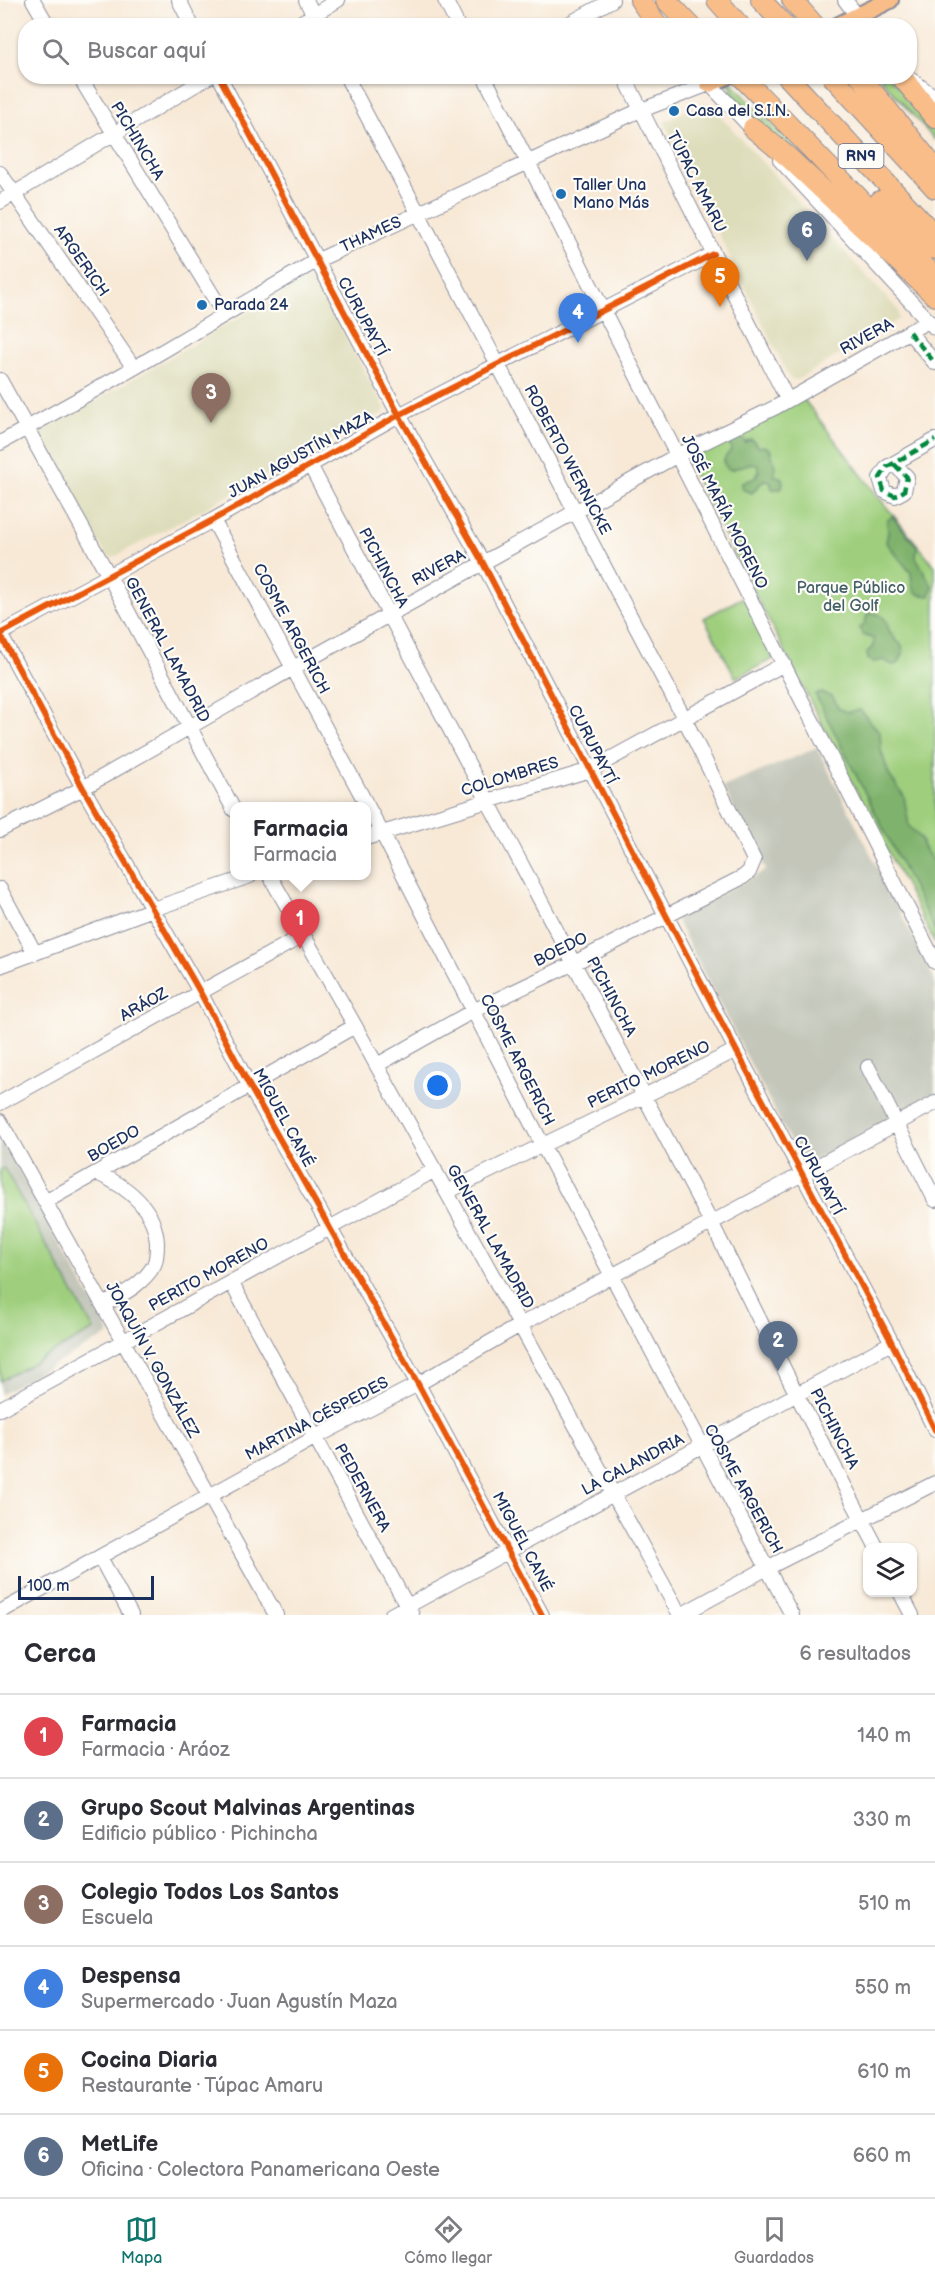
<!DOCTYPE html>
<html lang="es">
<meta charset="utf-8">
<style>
body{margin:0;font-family:"Balsamiq Sans",sans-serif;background:#f7f7f7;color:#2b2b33}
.controls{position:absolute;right:18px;bottom:18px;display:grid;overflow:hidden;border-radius:12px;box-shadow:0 2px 4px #0004}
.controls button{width:54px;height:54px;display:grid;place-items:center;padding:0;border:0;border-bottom:2px solid #e1e1e2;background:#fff;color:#2b2b33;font:30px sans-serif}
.scale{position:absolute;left:18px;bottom:15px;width:136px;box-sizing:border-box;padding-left:6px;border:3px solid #1b2f5e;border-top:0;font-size:16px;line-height:21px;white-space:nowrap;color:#1b2f5e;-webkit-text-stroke:4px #fdfcf7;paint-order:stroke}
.you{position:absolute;left:438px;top:1086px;width:21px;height:21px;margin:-15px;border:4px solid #fff;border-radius:50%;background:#1a73e8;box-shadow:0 0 0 9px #1a73e833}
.badge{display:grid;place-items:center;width:39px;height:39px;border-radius:50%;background:#0f766e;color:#fff;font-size:20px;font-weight:700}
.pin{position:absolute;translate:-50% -50px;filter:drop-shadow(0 2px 3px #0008)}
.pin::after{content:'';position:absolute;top:32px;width:21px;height:18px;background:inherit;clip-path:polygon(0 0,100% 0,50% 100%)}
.popup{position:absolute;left:230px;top:802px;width:141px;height:78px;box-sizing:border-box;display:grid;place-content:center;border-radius:12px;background:#fff;filter:drop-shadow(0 2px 4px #0005);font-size:20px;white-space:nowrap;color:#7c7c81}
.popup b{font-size:22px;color:#2b2b33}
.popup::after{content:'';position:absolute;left:50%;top:100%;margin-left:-12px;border:12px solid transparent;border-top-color:#fff}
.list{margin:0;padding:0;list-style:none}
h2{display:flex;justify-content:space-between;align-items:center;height:78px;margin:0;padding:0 24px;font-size:26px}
h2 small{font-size:20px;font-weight:400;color:#7c7c81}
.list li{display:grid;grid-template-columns:39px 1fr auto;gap:18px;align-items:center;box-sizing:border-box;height:84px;padding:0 24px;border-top:2px solid #e1e1e2}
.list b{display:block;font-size:22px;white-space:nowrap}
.list p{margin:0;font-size:20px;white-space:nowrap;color:#7c7c81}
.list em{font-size:20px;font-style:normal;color:#7c7c81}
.icon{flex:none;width:33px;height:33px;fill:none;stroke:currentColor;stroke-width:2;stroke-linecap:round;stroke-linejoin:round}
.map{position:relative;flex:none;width:935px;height:1615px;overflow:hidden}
.search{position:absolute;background:#fff;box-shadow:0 2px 4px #0004;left:18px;right:18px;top:18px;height:66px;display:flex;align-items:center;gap:15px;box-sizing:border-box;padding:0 21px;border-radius:24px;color:#7c7c81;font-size:22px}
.sheet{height:582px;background:#fff}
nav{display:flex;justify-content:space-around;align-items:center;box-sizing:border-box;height:84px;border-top:2px solid #e1e1e2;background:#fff;font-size:16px;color:#7c7c81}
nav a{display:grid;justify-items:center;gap:3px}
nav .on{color:#0f766e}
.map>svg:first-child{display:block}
.built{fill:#deddbb}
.industrial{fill:#c3c6b9}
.green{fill:#9fcf7d;stroke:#5d7f6e;stroke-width:1.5}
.forest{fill:#7fb26c;stroke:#4d7065;stroke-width:1.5}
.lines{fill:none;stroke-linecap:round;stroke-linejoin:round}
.minor-casing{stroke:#8a8c9a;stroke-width:16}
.major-casing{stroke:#8a8c9a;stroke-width:20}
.highway-casing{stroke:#8a8c9a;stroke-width:22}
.minor{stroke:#fff;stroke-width:14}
.major{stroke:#f8bd89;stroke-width:16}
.highway{stroke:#f8bd89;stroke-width:20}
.quiet{stroke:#00873e;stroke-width:4.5;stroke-dasharray:9 4.5;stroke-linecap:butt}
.cycleway-casing{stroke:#fdfcf7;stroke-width:10}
.cycleway{stroke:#e8590c;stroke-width:6}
.poi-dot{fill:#1f6fb2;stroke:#fdfcf7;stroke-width:2}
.labels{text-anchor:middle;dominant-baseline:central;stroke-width:4.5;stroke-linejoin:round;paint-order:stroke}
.shield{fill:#fdfcf7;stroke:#5f6c8c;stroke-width:1.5}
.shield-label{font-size:15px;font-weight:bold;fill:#1b2f5e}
.poi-label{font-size:16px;fill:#1b2f5e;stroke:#fdfcf7;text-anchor:start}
.street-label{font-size:16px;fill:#1b2f5e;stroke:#fdfcf7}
.park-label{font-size:16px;fill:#435f67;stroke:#fdfcf7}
</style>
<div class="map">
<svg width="935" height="1615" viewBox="0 0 935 1615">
<rect width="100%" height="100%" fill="#fdfcf7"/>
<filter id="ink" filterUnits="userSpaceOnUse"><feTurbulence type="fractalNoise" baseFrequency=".0167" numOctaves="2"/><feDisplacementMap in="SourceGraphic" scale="12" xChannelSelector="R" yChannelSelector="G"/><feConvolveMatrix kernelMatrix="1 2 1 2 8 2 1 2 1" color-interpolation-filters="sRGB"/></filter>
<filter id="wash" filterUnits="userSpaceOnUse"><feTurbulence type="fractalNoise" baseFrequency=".008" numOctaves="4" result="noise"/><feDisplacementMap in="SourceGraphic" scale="24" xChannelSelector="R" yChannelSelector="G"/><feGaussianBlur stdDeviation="1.35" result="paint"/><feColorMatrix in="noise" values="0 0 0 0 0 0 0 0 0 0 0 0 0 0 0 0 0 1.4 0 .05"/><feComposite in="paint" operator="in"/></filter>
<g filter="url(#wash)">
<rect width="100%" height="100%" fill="#f8e9d7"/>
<path class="built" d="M 702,103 L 710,105 L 898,310 L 899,319 L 797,380 L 790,379 L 664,122 Z
M 308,278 L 313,279 L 385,408 L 383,413 L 112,558 L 107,556 L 38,437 L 39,433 Z"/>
<path class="industrial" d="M 817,748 L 935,981 L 935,1095 L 803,1166 L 676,919 L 766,870 L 723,787 Z
M 0,1136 L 110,1334 L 0,1394 Z"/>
<path class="green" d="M 722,77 L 726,77 L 928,285 L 812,174 L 732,93 L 731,87 Z
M 879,77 L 889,77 L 922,111 L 935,127 L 935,140 Z
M 799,393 L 880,499 L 935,566 L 935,943 L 686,460 Z
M 745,596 L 773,659 L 736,678 L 704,618 Z
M 4,1168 L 94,1330 L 0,1381 L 0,1170 Z"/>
<path class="forest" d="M 733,433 L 740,435 L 745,442 L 751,439 L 759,447 L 764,446 L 770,449 L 775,466 L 774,475 L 782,478 L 783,483 L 781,489 L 772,489 L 770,481 L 764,480 L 752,493 L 742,489 L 742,483 L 755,478 L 759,471 L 757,465 L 751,463 L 731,470 C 718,464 725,457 732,449 L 726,438 Z
M 892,516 L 917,546 L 916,557 L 932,586 L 930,596 L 921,595 L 915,592 L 912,585 L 911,573 L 886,542 L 888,533 L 887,521 Z
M 868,613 C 881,612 887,618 889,631 L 894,636 L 895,640 L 902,645 L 903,654 L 898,664 L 892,665 L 884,660 L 874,662 L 868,659 L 867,653 L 873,646 L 874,639 L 863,635 L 859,628 L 864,625 Z
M 822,693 L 833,697 L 839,709 L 847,712 L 860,710 L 880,732 L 881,750 L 889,775 L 904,796 L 909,826 L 921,839 L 923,847 L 934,862 L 935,931 L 815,694 Z"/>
</g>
<g filter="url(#ink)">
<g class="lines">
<g class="minor-casing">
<path id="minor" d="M 33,0 L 48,26
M 179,0 L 192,26
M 306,0 L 319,26
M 445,0 L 458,26
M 845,0 L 865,26
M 295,26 L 338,0
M 565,26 L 612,0
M 79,76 L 224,314
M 219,76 L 399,415 L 483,563 L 736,1050 L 890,1339 L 935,1430
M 346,76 L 685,720 L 754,860 L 749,872 L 743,877 L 574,963 L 473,1011 L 377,1065
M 484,76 L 935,962
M 624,76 L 787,399
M 705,79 L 757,134
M 910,79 L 935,97
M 780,160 L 935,328
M 0,173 L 134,368
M 0,202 L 210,76
M 909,332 L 935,363
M 0,380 L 109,576 L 234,810
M 0,443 L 134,368 L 316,261 L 634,113 L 709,84
M 894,464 L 907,477 L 904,491 L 895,496 L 884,491 L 880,478 L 887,467 L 935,440
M 310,465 L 715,1230 L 797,1395 L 877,1548
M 213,520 L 382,833 L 542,1144 L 792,1615
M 0,830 L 83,788 L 293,668 L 676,456 L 776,407 L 928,321
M 366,838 L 590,770 L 784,664
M 270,876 L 355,1026 L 680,1615
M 0,889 L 35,953
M 0,966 L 153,909 L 250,876
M 868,1067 L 935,1200
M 0,1103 L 304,935
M 0,1121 L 276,1615
M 97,1173 C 126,1186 155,1207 157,1243 C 157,1249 157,1259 154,1265 C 143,1285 121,1295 103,1305
M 447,1192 C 543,1144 641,1099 736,1050
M 45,1202 L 355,1026
M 231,1282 L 412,1615
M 0,1409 L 435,1170
M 100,1557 L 131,1615
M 900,1592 L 912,1615
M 0,1612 L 316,1437 L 418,1384 L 520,1325 L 935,1103
M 391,1615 L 891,1343
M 542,1615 L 418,1384 L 249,1085 L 200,992 L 83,788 L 0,634 L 213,520 L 399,415 L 713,254
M 681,1615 L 767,1568 L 935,1483"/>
</g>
<g class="major-casing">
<path id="major" d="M 837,26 L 890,0
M 709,84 L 727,76"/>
</g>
<g class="highway-casing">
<path id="highway" d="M 640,0 L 658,26
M 666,0 L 691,26
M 717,0 L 740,26
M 761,0 L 785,26
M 792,0 L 815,26
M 741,76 L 935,277
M 787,76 L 928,228
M 832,76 L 935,188
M 860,76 L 935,168
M 901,76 L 935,118
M 753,128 L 788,157 L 935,296
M 880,201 L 935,249"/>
</g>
<use href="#minor" class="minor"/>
<use href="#major" class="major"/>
<use href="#highway" class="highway"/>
<path class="quiet" d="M 909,332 L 935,363
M 894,464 L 907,477 L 904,491 L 895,496 L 884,491 L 880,478 L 887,467 L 935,440"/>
<g class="cycleway-casing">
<path id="cycleway" d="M 219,76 L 399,415 L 483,563 L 736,1050 L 890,1339 L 935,1430
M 542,1615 L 418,1384 L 249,1085 L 200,992 L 83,788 L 0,634 L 213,520 L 399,415 L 713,254"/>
</g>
<use href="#cycleway" class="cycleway"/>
</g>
</g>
<g class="poi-dot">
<circle cx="674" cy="111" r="6"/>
<circle cx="561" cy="194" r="6"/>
<circle cx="202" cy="305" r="6"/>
</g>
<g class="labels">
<rect class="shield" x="838.5" y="144" width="45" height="24" rx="4.5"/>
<g class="shield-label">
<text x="861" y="156">RN9</text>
</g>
<g class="poi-label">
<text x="686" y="111">Casa del S.I.N.</text>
<text x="573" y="185">Taller Una<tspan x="573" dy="18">Mano Más</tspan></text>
<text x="214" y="305">Parada 24</text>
</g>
<g class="street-label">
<text transform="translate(137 141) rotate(59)">PICHINCHA</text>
<text transform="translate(696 182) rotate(63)">TÚPAC AMARU</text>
<text transform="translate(371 235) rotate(-25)">THAMES</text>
<text transform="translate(81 261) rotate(55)">ARGERICH</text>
<text transform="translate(362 317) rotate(62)">CURUPAYTÍ</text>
<text transform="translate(867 337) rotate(-29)">RIVERA</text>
<text transform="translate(301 455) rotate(-29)">JUAN AGUSTÍN MAZA</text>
<text transform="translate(567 460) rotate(62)">ROBERTO WERNICKE</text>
<text transform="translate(724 512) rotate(63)">JOSÉ MARÍA MORENO</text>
<text transform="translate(383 568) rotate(62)">PICHINCHA</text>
<text transform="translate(439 568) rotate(-29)">RIVERA</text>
<text transform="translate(291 629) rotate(62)">COSME ARGERICH</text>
<text transform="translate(167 650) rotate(62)">GENERAL LAMADRID</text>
<text transform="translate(592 745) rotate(63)">CURUPAYTÍ</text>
<text transform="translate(510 777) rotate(-17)">COLOMBRES</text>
<text transform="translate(561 950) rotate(-26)">BOEDO</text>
<text transform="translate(611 997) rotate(62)">PICHINCHA</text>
<text transform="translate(144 1005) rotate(-29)">ARÁOZ</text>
<text transform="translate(517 1060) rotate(63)">COSME ARGERICH</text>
<text transform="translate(649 1075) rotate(-26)">PERITO MORENO</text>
<text transform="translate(283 1118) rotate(61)">MIGUEL CANÉ</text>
<text transform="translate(114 1144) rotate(-30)">BOEDO</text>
<text transform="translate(818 1176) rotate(62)">CURUPAYTÍ</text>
<text transform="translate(490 1237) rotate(61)">GENERAL LAMADRID</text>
<text transform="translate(209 1275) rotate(-29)">PERITO MORENO</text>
<text transform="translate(152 1360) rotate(61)">JOAQUÍN V. GONZÁLEZ</text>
<text transform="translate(317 1419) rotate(-28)">MARTINA CÉSPEDES</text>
<text transform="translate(834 1429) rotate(63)">PICHINCHA</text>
<text transform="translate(633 1465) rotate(-28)">LA CALANDRIA</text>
<text transform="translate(362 1488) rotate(61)">PEDERNERA</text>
<text transform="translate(743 1489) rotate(61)">COSME ARGERICH</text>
<text transform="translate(522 1542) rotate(62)">MIGUEL CANÉ</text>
</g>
<g class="park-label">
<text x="851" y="588">Parque Público<tspan x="851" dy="18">del Golf</tspan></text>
</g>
</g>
</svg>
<div class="controls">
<button><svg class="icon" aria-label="layers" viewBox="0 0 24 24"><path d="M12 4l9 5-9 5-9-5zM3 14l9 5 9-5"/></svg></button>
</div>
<div class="scale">100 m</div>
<div class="you"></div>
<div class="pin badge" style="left:300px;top:949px;background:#e0444e">1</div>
<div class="popup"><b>Farmacia</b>Farmacia</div>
<div class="pin badge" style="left:778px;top:1371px;background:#5c6f8a">2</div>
<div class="pin badge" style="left:211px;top:423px;background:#8d6e63">3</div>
<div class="pin badge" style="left:578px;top:343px;background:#3f7fe0">4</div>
<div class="pin badge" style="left:720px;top:307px;background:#e8710a">5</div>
<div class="pin badge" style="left:807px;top:261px;background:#5c6f8a">6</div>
<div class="search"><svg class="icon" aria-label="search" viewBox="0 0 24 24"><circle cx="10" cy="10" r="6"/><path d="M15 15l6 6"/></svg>Buscar aquí</div>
</div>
<section class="sheet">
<h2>Cerca<small>6 resultados</small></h2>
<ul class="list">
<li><span class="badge" style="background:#e0444e">1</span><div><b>Farmacia</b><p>Farmacia · Aráoz</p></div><em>140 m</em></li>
<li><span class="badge" style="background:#5c6f8a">2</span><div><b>Grupo Scout Malvinas Argentinas</b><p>Edificio público · Pichincha</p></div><em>330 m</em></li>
<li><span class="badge" style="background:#8d6e63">3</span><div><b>Colegio Todos Los Santos</b><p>Escuela</p></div><em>510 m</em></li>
<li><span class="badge" style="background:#3f7fe0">4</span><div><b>Despensa</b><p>Supermercado · Juan Agustín Maza</p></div><em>550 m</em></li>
<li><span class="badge" style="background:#e8710a">5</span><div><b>Cocina Diaria</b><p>Restaurante · Túpac Amaru</p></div><em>610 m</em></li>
<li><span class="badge" style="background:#5c6f8a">6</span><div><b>MetLife</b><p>Oficina · Colectora Panamericana Oeste</p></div><em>660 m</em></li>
</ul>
</section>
<nav>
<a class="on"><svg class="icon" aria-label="map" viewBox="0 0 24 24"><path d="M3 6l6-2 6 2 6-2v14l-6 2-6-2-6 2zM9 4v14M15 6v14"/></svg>Mapa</a>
<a><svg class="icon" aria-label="directions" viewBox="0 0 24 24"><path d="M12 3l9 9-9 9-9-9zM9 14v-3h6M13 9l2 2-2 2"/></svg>Cómo llegar</a>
<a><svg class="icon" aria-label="saved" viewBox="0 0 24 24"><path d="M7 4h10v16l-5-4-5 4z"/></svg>Guardados</a>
</nav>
